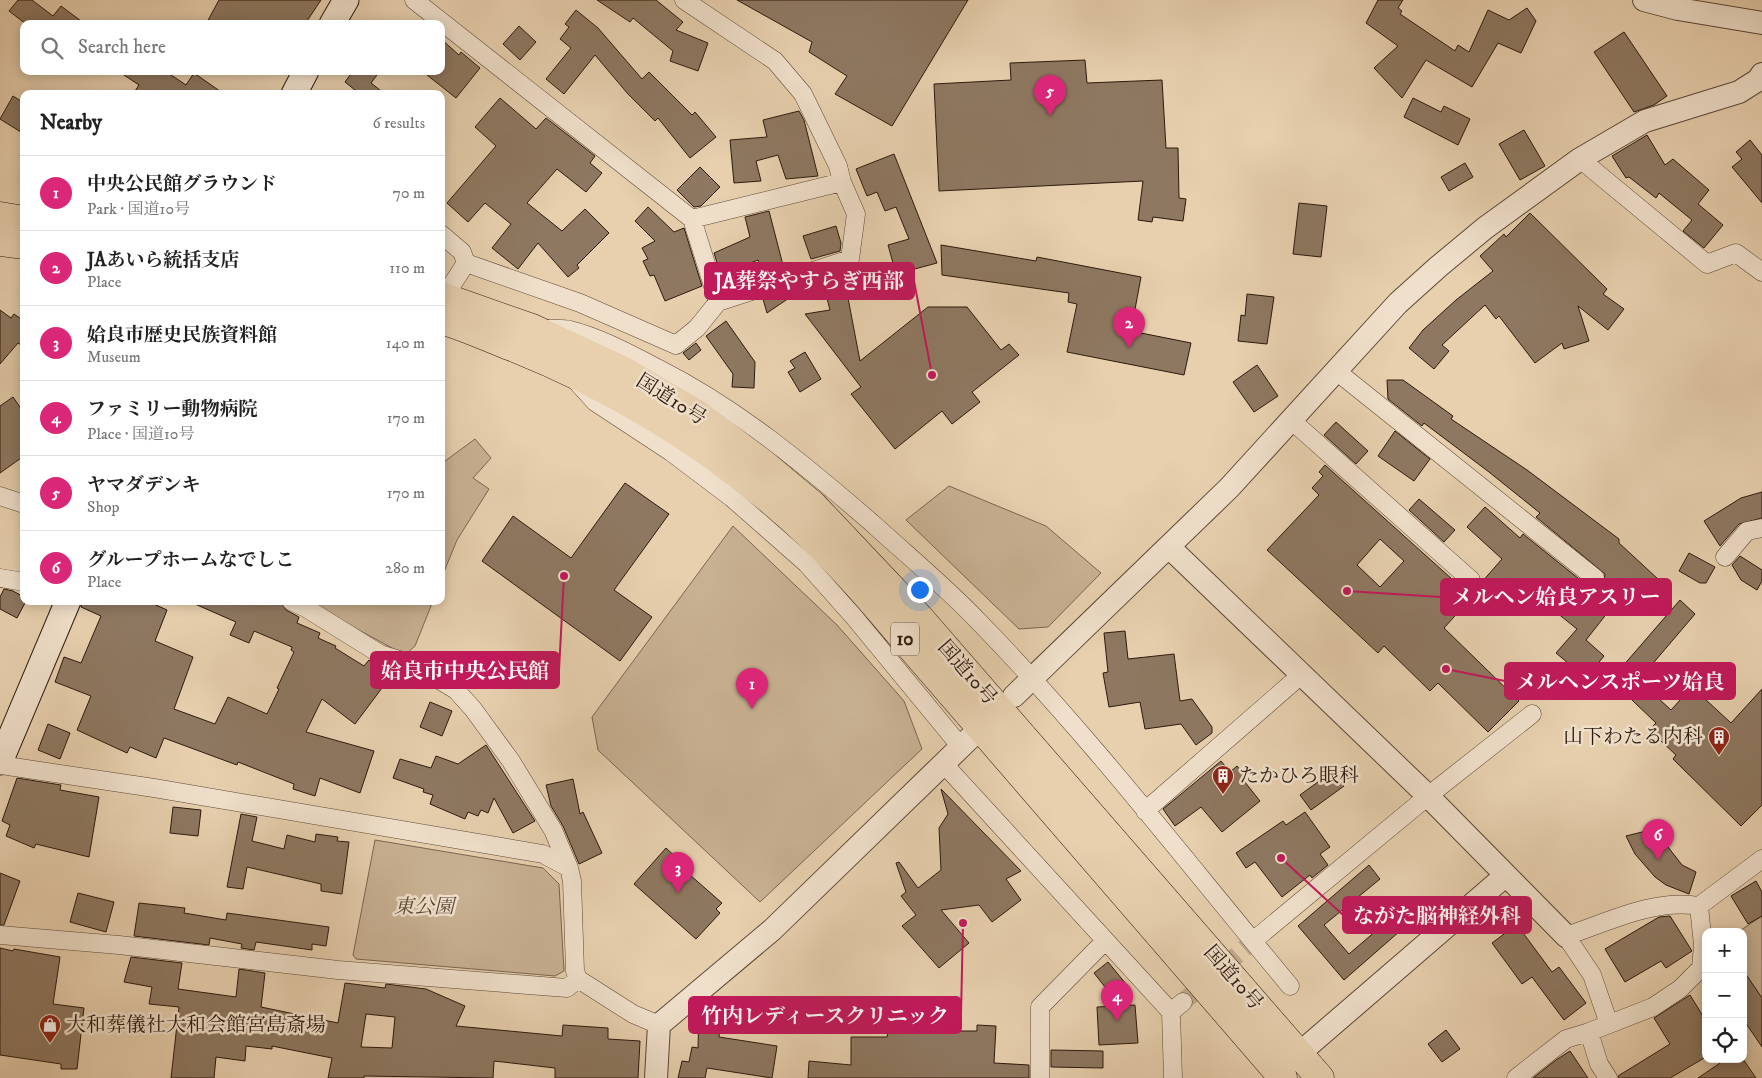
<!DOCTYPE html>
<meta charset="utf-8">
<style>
body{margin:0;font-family:"IM FELL DW Pica","Noto Serif JP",serif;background:#f2f2f2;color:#222}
.controls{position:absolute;right:15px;bottom:15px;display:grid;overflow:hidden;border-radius:10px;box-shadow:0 2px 12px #0003}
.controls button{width:45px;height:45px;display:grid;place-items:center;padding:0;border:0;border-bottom:1px solid #e0e0e0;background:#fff;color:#222;font:25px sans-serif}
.you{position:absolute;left:919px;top:589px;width:18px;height:18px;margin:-12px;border:4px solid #fff;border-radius:50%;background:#1a73e8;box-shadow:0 0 0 8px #1a73e833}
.badge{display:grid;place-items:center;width:32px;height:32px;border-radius:50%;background:#db2777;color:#fff;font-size:16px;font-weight:700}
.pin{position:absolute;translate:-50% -41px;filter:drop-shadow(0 1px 2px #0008)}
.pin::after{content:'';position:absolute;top:26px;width:18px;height:15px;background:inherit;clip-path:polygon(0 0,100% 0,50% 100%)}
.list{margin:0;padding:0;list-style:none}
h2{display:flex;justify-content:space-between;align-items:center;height:65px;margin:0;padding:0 20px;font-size:21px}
h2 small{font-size:16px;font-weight:400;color:#767676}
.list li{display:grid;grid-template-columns:32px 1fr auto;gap:15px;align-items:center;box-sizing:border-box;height:75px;padding:0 20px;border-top:1px solid #e0e0e0}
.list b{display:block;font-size:19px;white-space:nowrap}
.list p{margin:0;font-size:16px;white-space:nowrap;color:#767676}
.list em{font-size:16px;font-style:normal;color:#767676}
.icon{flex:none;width:28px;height:28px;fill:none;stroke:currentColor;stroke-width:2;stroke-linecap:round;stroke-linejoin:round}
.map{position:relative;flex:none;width:1762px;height:1078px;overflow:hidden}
.search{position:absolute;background:#fff;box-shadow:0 2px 12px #0003;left:20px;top:20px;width:425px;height:55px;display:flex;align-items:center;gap:12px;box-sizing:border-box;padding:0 18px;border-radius:10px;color:#767676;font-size:19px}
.panel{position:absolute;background:#fff;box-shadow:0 2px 12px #0003;left:20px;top:90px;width:425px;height:515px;border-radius:10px}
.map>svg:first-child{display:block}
.green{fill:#c8b193;stroke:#7a6550}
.building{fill:#8e7861;stroke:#2c190d;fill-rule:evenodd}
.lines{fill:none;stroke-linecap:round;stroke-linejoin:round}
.minor-tunnel{stroke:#c2ab8f;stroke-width:18;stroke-dasharray:18 9;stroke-linecap:butt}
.minor-casing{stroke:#5b4736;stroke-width:19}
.tertiary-casing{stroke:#5b4736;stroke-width:24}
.secondary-casing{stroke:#2c190d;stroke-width:27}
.trunk-casing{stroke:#2c190d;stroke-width:29}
.minor{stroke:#f0e0cb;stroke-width:18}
.tertiary{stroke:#f0e0cb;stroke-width:22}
.secondary{stroke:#f0e0cb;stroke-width:25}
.trunk{stroke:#e8d0af;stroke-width:28}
.labels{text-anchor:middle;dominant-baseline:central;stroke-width:5;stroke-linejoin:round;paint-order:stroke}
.shield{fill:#f0e0cb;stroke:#675546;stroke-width:1}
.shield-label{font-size:19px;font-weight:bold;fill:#2c190d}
.street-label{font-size:20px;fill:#2c190d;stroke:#f0e0cb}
.poi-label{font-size:20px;fill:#2c190d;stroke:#f0e0cb;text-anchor:start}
.park-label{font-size:20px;font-style:italic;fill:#5b4735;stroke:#f0e0cb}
.leader{fill:none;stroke:#c2185b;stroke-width:2}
.callout-dot{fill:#c2185b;stroke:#f0e0cb;stroke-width:2}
.callout{fill:#c2185b;stroke:#c2185b;stroke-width:2}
.callout-label{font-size:21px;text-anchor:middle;font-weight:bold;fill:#fff}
</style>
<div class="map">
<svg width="1762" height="1078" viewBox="0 0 1762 1078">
<rect width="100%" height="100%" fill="#e8d0af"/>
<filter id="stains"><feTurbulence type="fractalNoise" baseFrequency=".004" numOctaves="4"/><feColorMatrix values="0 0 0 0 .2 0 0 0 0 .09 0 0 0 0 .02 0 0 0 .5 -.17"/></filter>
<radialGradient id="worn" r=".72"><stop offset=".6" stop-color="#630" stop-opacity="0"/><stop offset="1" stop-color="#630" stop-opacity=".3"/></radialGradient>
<path class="green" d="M 475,439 L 491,458 L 473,478 L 489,489 L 457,540 L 441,579 L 441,464 Z
M 949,486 L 1046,526 L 1101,573 L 1048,627 L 1019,629 L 906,520 Z
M 733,526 L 837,625 L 904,701 L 922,749 L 760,902 L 598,750 L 592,717 Z
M 319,601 L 433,601 L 415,646 L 405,655 L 329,614 L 316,604 Z
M 375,840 L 543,868 L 559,884 L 564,971 L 555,976 L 356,959 L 353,955 Z
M 1762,916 L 1762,1021 L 1743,1013 L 1743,932 L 1738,932 Z"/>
<path class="building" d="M 18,0 L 32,0 L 53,16 L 61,6 L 85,24 L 26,24 L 9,11 Z
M 219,0 L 321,0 L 305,24 L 206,24 Z
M 597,0 L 656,0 L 683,22 L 676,30 L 708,43 L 698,71 L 670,61 L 673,51 L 633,18 L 630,22 Z
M 737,0 L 968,0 L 892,126 L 835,94 L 847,76 L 809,52 L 812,42 Z
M 1378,0 L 1403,0 L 1398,8 L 1402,11 L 1400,14 L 1455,51 L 1458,45 L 1469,52 L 1488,10 L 1509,20 L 1527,8 L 1536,21 L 1521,53 L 1498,43 L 1472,87 L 1426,60 L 1402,98 L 1374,68 L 1398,46 L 1366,23 Z
M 576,10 L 598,28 L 642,79 L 649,72 L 692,115 L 695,112 L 716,137 L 690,158 L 658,118 L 655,121 L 628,94 L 595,55 L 564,94 L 546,79 L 571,48 L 560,39 L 569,27 L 565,24 Z
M 519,26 L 536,42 L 520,60 L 503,44 Z
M 1624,32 L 1667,96 L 1654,105 L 1634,112 L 1594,52 Z
M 441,39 L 459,55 L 461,52 L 480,68 L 456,98 L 422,71 L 441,71 Z
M 1085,60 L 1087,83 L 1162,80 L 1166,148 L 1178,148 L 1179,198 L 1186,199 L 1183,221 L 1153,217 L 1152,222 L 1138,220 L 1143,181 L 939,191 L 934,84 L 1011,80 L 1010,63 Z
M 118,71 L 165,71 L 186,85 L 194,73 L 224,94 L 133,94 L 139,85 Z
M 353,71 L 380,71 L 371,83 L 385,94 L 360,94 L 345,82 Z
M 13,96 L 24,103 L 24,134 L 0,119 Z
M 500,98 L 536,129 L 546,118 L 595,156 L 590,163 L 602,173 L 586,192 L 557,169 L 527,203 L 562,231 L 585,209 L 609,233 L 577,265 L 579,268 L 568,277 L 538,243 L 518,269 L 492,248 L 511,224 L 485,203 L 468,222 L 447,203 L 496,146 L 475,127 Z
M 1413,98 L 1441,112 L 1444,106 L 1470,119 L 1458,145 L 1404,117 Z
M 799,111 L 804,120 L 818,176 L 786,179 L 778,155 L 756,161 L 761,181 L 734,183 L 730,140 L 767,137 L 763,120 Z
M 1524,130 L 1545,166 L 1520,180 L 1499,144 Z
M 1647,135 L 1665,165 L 1673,159 L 1709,190 L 1698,204 L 1723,225 L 1704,248 L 1683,231 L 1692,220 L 1659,193 L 1656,198 L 1629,177 L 1626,178 L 1612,156 Z
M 1750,140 L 1762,155 L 1762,203 L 1732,167 L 1742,159 L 1736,152 Z
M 894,154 L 937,263 L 896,274 L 888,245 L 909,239 L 896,207 L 885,211 L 877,192 L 867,196 L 856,169 Z
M 1465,163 L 1473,177 L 1449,191 L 1441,177 Z
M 700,167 L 720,187 L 701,206 L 694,207 L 677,190 Z
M 1299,203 L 1327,206 L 1321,257 L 1293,254 Z
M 648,207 L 674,232 L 684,228 L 702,286 L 665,301 L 654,275 L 650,276 L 643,261 L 648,259 L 642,248 L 655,241 L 635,221 Z
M 769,211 L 784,269 L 762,276 L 758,260 L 721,275 L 714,253 L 750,237 L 745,217 Z
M 1530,213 L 1607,289 L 1603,294 L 1624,309 L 1608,330 L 1578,306 L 1589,341 L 1564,349 L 1562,343 L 1535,363 L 1499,316 L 1496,319 L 1485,305 L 1442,345 L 1449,351 L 1434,369 L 1409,348 L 1423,330 L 1456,300 L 1493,271 L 1480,256 L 1504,234 L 1506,237 Z
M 836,226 L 841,243 L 840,251 L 811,259 L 803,236 Z
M 941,245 L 1036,261 L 1037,257 L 1141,277 L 1131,331 L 1191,343 L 1184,375 L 1067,352 L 1077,304 L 1068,302 L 1069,293 L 942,275 Z
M 855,268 L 862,295 L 848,298 L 860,361 L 928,307 L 967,307 L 1001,350 L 1009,344 L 1019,355 L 972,392 L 980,402 L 952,424 L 942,411 L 895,449 L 851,394 L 861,387 L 805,314 L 830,310 L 822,279 Z
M 790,290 L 792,296 L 767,313 L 763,299 Z
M 1247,294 L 1274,297 L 1267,344 L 1238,341 L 1241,315 L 1245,316 Z
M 0,310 L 11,318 L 14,314 L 24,321 L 24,347 L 18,343 L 0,364 Z
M 726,321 L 755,362 L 754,388 L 732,387 L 733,374 L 706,336 Z
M 696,343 L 701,350 L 689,360 L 683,353 Z
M 805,352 L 821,379 L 800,392 L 788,372 L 795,368 L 790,361 Z
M 1257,365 L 1278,396 L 1254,412 L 1233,382 Z
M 1387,380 L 1403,380 L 1453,416 L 1451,419 L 1527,470 L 1619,539 L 1619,543 L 1658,579 L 1646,596 L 1630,584 L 1586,640 L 1604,656 L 1586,678 L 1556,653 L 1577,629 L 1536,596 L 1518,616 L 1481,583 L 1502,559 L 1467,527 L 1485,507 L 1520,538 L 1523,534 L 1589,587 L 1598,588 L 1603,585 L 1605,574 L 1536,517 L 1540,513 L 1489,472 L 1424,423 L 1422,426 L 1388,399 Z
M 13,397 L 24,413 L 24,456 L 0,473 L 0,406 Z
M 1336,422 L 1368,451 L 1356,464 L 1324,435 Z
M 1395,431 L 1430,459 L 1414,481 L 1378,456 Z
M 1325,465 L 1472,597 L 1444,628 L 1519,701 L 1488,732 L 1438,683 L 1430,691 L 1384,646 L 1378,653 L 1267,550 L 1319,495 L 1312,488 L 1323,476 L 1319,472 ZM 1380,539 L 1404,561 L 1380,587 L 1357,565 Z
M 625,483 L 669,514 L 614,590 L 652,617 L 620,661 L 482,561 L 513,516 L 571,558 Z
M 1762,492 L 1762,518 L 1739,524 L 1720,546 L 1704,521 L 1741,498 Z
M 1419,499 L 1455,530 L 1444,542 L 1409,510 Z
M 1689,553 L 1715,567 L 1706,583 L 1700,583 L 1679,571 Z
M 1740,556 L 1762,570 L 1762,581 L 1757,590 L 1741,580 L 1732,565 Z
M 4,589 L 13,591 L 24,597 L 24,601 L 26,601 L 17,618 L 0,609 L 0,597 Z
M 1680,600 L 1695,614 L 1638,681 L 1622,667 Z
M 82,601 L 147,601 L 167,610 L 155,641 L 193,657 L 174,709 L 215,724 L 228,697 L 267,714 L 279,689 L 277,688 L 294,652 L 291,650 L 292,647 L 254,631 L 249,643 L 230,635 L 236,622 L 188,601 L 280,601 L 286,610 L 299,617 L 297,623 L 320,633 L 318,638 L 336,646 L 335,648 L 364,666 L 369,660 L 391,676 L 355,724 L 322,699 L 306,732 L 374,751 L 360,793 L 320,778 L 315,796 L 293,789 L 294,784 L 238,762 L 237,765 L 164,738 L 156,758 L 130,747 L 127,753 L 77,730 L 91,696 L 55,682 L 64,657 L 81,663 L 101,616 L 81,607 Z
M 1125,631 L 1128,659 L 1174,654 L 1180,701 L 1192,699 L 1212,727 L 1212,733 L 1196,745 L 1181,724 L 1145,729 L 1140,702 L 1109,707 L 1103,673 L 1108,672 L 1104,633 Z
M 1645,686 L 1671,710 L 1692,687 L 1731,723 L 1762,689 L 1762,805 L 1741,826 L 1673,759 L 1676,755 L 1649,730 L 1656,723 L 1632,700 Z
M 430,702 L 452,711 L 442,736 L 420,727 Z
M 48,724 L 70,733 L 60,759 L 38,750 Z
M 486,745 L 535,821 L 513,833 L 494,798 L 488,813 L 481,810 L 478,816 L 468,812 L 465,819 L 430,804 L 433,795 L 423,792 L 424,789 L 393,778 L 400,759 L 431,768 L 436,756 L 458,764 Z
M 1221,761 L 1230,772 L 1237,766 L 1247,778 L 1244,781 L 1260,801 L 1222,832 L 1201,807 L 1175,826 L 1163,809 Z
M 1333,771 L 1344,786 L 1311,810 L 1300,795 Z
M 17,778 L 61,785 L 60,790 L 99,797 L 89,857 L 36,844 L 34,848 L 6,836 L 10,825 L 2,821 Z
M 573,779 L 580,814 L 583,812 L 602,853 L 579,864 L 563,826 L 551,806 L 546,785 Z
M 941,789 L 1021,871 L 1006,879 L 1021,900 L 992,922 L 979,905 L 941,910 L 969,943 L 939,968 L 902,926 L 916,915 L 901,896 L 906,892 L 896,863 L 899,862 L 918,888 L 941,870 L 939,828 L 948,814 Z
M 173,807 L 201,810 L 198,836 L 170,833 Z
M 1305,812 L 1330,847 L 1320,854 L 1328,865 L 1312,878 L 1310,875 L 1282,897 L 1255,862 L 1246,868 L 1236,853 L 1283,821 L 1286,825 Z
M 241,814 L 257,817 L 252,841 L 284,849 L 287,835 L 315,842 L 316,834 L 338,837 L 337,841 L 349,842 L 342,894 L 321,891 L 321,884 L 247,867 L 243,889 L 227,887 Z
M 1654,829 L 1682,865 L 1696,872 L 1689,894 L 1666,885 L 1655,877 L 1635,854 L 1626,836 Z
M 666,848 L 692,872 L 690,875 L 722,903 L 716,909 L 720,913 L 696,939 L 634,884 Z
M 1369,865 L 1380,879 L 1324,925 L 1349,954 L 1405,906 L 1416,917 L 1344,980 L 1298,926 Z
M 0,873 L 20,881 L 4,925 L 0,925 Z
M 1756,881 L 1762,892 L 1762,916 L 1748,924 L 1731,896 Z
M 78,893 L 114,902 L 106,932 L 70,922 Z
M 139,903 L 185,908 L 184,913 L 226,920 L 227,913 L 329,927 L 326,946 L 312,944 L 312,950 L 256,942 L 254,950 L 241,948 L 242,944 L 210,938 L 209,945 L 134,936 Z
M 1670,916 L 1692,951 L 1666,968 L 1661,961 L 1625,982 L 1605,949 L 1659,917 Z
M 1512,918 L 1552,972 L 1559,967 L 1586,1003 L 1564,1020 L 1532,977 L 1522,984 L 1492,943 L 1504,934 L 1499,927 Z
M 0,948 L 13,951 L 14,949 L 60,957 L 53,1004 L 84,1008 L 77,1069 L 61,1069 L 61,1064 L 0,1055 Z
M 131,957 L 182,963 L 178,989 L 236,997 L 239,969 L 265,973 L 261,1007 L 338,1023 L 345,983 L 385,988 L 386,984 L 426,989 L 465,1006 L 456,1026 L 562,1036 L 563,1025 L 608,1028 L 608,1039 L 640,1041 L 638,1078 L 555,1078 L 555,1068 L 494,1061 L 493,1078 L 364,1076 L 364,1078 L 328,1078 L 332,1058 L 272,1046 L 272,1049 L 246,1046 L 245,1061 L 216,1057 L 214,1078 L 171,1078 L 179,1007 L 149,1004 L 152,987 L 124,982 ZM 366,1014 L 395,1017 L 392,1048 L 361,1047 Z
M 1108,962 L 1126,984 L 1112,996 L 1094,973 Z
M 1743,970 L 1762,998 L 1762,1047 L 1743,1019 Z
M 1690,995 L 1706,1021 L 1706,1057 L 1670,1078 L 1619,1078 L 1618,1076 L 1670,1044 L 1654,1018 Z
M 1135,1005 L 1138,1043 L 1099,1045 L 1097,1007 Z
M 699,1010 L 721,1011 L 719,1037 L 777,1046 L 772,1078 L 707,1068 L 705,1078 L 678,1078 L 682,1061 L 689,1062 L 692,1047 L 698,1048 Z
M 977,1025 L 996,1026 L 994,1063 L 1029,1065 L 1029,1078 L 808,1078 L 809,1061 L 851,1065 L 851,1037 L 887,1037 L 888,1031 L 977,1031 Z
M 1446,1030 L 1460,1049 L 1442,1062 L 1428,1044 Z
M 1051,1050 L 1103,1051 L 1103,1068 L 1051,1067 Z
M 1570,1051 L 1588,1078 L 1533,1078 L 1556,1060 Z
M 1726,1059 L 1743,1059 L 1756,1078 L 1698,1078 Z"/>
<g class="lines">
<path class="minor-tunnel" d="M 1183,1002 L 1253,941"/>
<g class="minor-casing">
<path id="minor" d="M 414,0 L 692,219 L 842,182
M 684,0 L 775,61 L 803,94 L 838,166 L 842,182 L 856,214 L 850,259 L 718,302 L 692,219
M 1580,159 L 1707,264 L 1736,253 L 1762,272
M 441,234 L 462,252 L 466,263 L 444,297
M 466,263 L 580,303 L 676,345 L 697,328 L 718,302
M 545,329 C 553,329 563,328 570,330 C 599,337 632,355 659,369 C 738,409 805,465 872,523 C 908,556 946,587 980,623 C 1091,737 1188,864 1290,986
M 1335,370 L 1595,578
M 576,381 L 595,402 L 671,452 L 732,498 L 806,563 L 854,617 L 961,747
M 1291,420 L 1471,580
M 0,496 L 24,504
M 1725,557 L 1747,531 L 1762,528
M 0,578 L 24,582
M 291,601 L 306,608 L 380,654 L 413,664 L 456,690 L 473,709 L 511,761 L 553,830 L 569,868
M 943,763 L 1171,1012 L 1173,1078
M 0,765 L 154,788 L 543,854 L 569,868 L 572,881 L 575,971 L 578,979 L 633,1014 L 659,1025
M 1145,811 L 1301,675
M 0,935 L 119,945 L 338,970 L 567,988 L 578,979
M 1253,941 L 1428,796 L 1532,714
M 1171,1012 L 1183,1002
M 1609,1024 L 1592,975 L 1566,936 C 1608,922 1655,898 1699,906 L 1762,859
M 1589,1032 L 1599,1064 L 1608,1078
M 1040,1078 L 1040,1007 L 1105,941
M 1516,1078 L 1566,1039 L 1589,1032 L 1653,1007 L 1680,989 L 1701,968 L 1703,945 L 1699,906"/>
</g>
<g class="tertiary-casing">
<path id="tertiary" d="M 1644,0 L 1678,9 L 1762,23
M 1169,547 L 1428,796 L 1566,936
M 1014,696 L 1229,488 L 1398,303 L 1438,267 L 1485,228 L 1580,159 L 1645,121 L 1739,92 L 1758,80 L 1762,74
M 1287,1064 L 1505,876
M 656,1078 L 659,1025 L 772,930 L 971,737"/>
</g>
<g class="secondary-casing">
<path id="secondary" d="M 332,24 L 346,0
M 294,94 L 306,71
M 0,762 L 68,601"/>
</g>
<g class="trunk-casing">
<path id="trunk" d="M 0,216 L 24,220
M 0,242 L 24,245
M 441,296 L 532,328 L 626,372 L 697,414 L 764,464 L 813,505 L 919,617 L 1320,1078
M 441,320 C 465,327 489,338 512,347 C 622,391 722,453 808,534 C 844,568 876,606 908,644 L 1283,1078"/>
</g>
<use href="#minor" class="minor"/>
<use href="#tertiary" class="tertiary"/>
<use href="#secondary" class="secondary"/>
<use href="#trunk" class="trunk"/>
</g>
<defs>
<g id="building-pin" transform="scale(1.125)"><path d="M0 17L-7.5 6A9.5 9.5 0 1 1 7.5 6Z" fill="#8f2418" stroke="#f0e0cb"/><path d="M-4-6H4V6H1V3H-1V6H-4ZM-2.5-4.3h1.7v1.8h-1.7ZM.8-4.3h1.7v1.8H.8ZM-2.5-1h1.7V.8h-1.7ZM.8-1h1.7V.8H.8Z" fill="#fff"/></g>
<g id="shop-pin" transform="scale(1.125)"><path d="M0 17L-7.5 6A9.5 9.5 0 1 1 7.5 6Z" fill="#8f2418" stroke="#f0e0cb"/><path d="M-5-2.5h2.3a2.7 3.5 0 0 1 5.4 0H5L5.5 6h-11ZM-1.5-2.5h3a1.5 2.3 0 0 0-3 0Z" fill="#fff"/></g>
</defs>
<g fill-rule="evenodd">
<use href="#building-pin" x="1719" y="737"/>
<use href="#building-pin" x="1223" y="776"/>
<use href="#shop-pin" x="50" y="1025"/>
</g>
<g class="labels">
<rect class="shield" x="891" y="622.5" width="28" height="33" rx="4"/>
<g class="shield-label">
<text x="905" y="639">10</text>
</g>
<g class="street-label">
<text transform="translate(671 400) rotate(32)">国道10号</text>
<text transform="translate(967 673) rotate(49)">国道10号</text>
<text transform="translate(1233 978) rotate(49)">国道10号</text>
</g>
<g class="poi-label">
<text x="1703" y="737" text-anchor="end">山下わたる内科</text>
<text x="1239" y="776">たかひろ眼科</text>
<text x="66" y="1025">大和葬儀社大和会館宮島斎場</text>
</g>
<g class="park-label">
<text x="424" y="907">東公園</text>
</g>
</g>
<path class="leader" d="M932 375L914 281M1347 591L1441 597M564 576L559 670M1446 669L1505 681M1281 858L1343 915M963 923L961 1015"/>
<g class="callout-dot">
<circle cx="932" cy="375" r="5"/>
<circle cx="1347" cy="591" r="5"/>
<circle cx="564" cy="576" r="5"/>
<circle cx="1446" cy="669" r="5"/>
<circle cx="1281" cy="858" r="5"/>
<circle cx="963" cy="923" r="5"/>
</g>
<g class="callout">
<rect x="705" y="263" width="209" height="36" rx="5"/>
<rect x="1441" y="579" width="230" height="36" rx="5"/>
<rect x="371" y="652" width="188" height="36" rx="5"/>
<rect x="1505" y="663" width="230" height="36" rx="5"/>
<rect x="1343" y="897" width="188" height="36" rx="5"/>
<rect x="689" y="997" width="272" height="36" rx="5"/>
</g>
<g class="callout-label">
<text x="809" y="288">JA葬祭やすらぎ西部</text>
<text x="1556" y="604">メルヘン姶良アスリー</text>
<text x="465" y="678">姶良市中央公民館</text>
<text x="1620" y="689">メルヘンスポーツ姶良</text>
<text x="1437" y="923">ながた脳神経外科</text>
<text x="825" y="1023">竹内レディースクリニック</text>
</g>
<rect width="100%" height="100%" filter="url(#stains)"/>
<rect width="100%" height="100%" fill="url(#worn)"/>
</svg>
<div class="controls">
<button>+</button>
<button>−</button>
<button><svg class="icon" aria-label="locate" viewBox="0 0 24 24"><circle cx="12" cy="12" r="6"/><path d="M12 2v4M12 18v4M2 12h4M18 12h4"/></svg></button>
</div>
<div class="you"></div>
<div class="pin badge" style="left:752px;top:709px">1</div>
<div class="pin badge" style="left:1129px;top:348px">2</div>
<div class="pin badge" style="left:678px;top:893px">3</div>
<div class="pin badge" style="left:1117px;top:1021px">4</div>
<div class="pin badge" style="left:1050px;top:116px">5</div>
<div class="pin badge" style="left:1658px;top:860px">6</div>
<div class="search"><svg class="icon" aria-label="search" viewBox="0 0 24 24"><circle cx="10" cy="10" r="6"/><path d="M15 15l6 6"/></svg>Search here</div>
<section class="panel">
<h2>Nearby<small>6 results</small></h2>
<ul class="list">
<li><span class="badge">1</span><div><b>中央公民館グラウンド</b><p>Park · 国道10号</p></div><em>70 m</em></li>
<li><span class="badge">2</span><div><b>JAあいら統括支店</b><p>Place</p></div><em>110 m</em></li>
<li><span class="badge">3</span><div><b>姶良市歴史民族資料館</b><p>Museum</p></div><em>140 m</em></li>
<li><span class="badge">4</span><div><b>ファミリー動物病院</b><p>Place · 国道10号</p></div><em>170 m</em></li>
<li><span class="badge">5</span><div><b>ヤマダデンキ</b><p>Shop</p></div><em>170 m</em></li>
<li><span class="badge">6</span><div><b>グループホームなでしこ</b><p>Place</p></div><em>280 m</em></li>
</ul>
</section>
</div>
